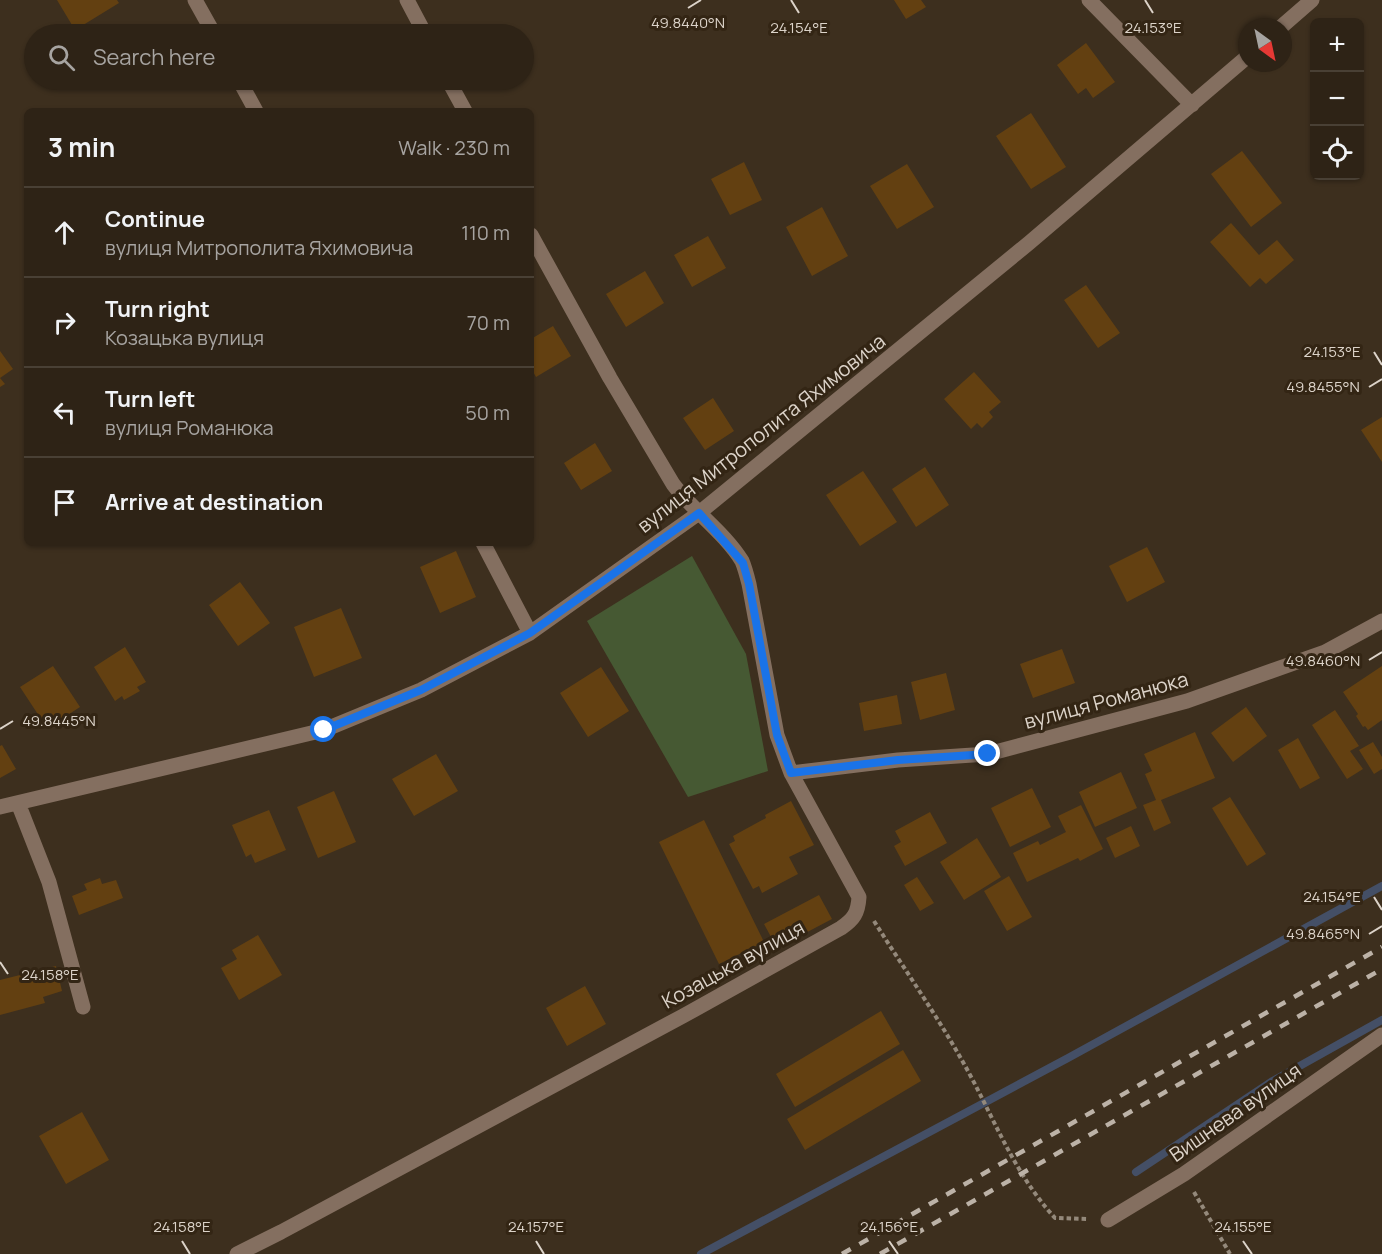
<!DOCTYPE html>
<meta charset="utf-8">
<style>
body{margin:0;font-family:Manrope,sans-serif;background:#362b1f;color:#f1f3f6}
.controls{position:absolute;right:18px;top:18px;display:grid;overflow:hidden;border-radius:9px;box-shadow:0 2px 4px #0004}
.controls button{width:54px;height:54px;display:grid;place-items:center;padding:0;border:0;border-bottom:2px solid #494035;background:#2e2316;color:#f1f3f6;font:30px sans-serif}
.compass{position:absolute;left:1238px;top:18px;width:54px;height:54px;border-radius:50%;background:#2e2316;box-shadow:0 2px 4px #0004;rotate:147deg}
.stop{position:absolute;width:18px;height:18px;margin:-14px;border:4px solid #1a73e8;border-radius:50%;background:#fff}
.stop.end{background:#1a73e8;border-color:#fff;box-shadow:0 2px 6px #0008}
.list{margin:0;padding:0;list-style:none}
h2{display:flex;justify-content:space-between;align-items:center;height:78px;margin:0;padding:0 24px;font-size:26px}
h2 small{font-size:20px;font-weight:400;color:#a7a4a1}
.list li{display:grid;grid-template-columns:39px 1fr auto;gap:18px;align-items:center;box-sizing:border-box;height:90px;padding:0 24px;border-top:2px solid #494035}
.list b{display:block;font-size:22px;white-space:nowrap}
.list p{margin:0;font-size:20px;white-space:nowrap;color:#a7a4a1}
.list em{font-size:20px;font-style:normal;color:#a7a4a1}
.icon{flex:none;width:33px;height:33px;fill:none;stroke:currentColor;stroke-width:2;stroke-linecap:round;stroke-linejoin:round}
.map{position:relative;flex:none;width:1382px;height:1254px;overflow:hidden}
.search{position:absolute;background:#2e2316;box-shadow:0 2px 4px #0004;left:24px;top:24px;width:510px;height:66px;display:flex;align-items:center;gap:15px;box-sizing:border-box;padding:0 21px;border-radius:33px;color:#a7a4a1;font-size:22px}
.panel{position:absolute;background:#2e2316;box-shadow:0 2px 4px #0004;left:24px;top:108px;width:510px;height:438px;border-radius:9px}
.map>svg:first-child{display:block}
.green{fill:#465933}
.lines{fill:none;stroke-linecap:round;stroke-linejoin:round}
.stream{stroke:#444f66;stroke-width:8}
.building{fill:#634011}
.path{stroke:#94897b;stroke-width:4;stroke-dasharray:4.5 3;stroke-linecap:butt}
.minor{stroke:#846f60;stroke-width:15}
.rail{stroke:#bcb2a7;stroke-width:4.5;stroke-dasharray:10 10;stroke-linecap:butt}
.route{stroke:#1a73e8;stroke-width:8}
.ticks{fill:none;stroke:#dcd3c9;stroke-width:2}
.labels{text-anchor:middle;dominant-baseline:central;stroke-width:6;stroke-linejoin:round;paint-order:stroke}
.street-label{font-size:20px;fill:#dcd3c9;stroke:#332514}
.ticks-label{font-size:15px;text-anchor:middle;fill:#dcd3c9;stroke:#332514;stroke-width:6;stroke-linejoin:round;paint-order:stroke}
</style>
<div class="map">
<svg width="1382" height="1254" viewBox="0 0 1382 1254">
<rect width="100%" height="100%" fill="#3d2f1e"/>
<path class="green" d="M 692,556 L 746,654 L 768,771 L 688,797 L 587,621 Z"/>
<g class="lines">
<path class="stream" d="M 1136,1172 L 1271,1082 L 1382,1020
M 701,1254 L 1068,1058 L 1382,886"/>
</g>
<path class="building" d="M 57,0 L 117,0 L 119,3 L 75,30 Z
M 894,0 L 921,0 L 926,7 L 906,19 Z
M 1086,43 L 1115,82 L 1093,98 L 1086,88 L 1078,94 L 1057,65 Z
M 1031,113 L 1066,167 L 1031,189 L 996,136 Z
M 1242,151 L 1282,203 L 1251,227 L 1211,174 Z
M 744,162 L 762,200 L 730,215 L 711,179 Z
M 907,164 L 934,207 L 897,229 L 870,186 Z
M 822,207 L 848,256 L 812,276 L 786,227 Z
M 1231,223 L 1259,255 L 1277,240 L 1294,260 L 1266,284 L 1260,278 L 1250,287 L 1210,242 Z
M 708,236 L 726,268 L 692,287 L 674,255 Z
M 645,271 L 664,303 L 626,327 L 606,294 Z
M 1086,285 L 1120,333 L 1098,348 L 1064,300 Z
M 553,326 L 571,356 L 536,377 L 531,368 L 531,339 Z
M 0,351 L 13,369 L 0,378 L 5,384 L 0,387 Z
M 974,372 L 1001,402 L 989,412 L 993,417 L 982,428 L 977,423 L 971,429 L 944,399 Z
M 713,398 L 734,431 L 705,450 L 683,418 Z
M 1382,417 L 1382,462 L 1361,430 Z
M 595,443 L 612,471 L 581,490 L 564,463 Z
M 925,467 L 949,505 L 916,527 L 892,489 Z
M 863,471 L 897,522 L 860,546 L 826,495 Z
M 1147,547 L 1165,582 L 1127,602 L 1109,566 Z
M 456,551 L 476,597 L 440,613 L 420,567 Z
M 240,582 L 270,623 L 238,646 L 209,605 Z
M 341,608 L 362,658 L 314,677 L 294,627 Z
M 125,647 L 146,682 L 137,687 L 140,691 L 124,700 L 122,696 L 115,701 L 94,667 Z
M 1062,649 L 1075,683 L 1033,698 L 1020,664 Z
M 53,666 L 80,707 L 57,722 L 51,713 L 41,719 L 20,687 Z
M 1382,666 L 1382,720 L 1368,730 L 1365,726 L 1363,727 L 1356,716 L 1358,714 L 1343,692 Z
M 601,667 L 629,711 L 588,737 L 560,693 Z
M 946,673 L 955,710 L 920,720 L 911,682 Z
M 897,695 L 902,724 L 864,731 L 859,703 Z
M 1246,707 L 1267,736 L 1233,762 L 1211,733 Z
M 1335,710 L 1359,746 L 1350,751 L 1363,769 L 1347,779 L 1312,725 Z
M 1195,732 L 1215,778 L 1161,800 L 1171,823 L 1154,831 L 1143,805 L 1156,800 L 1145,774 L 1152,771 L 1144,754 Z
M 1298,738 L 1320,778 L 1300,789 L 1278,750 Z
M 1373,742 L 1382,757 L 1382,769 L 1374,774 L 1359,750 Z
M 2,745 L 16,769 L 0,778 L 0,746 Z
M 436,754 L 458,791 L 414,816 L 392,779 Z
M 1121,772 L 1137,808 L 1095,827 L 1079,792 Z
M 1032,788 L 1051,827 L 1010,847 L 991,808 Z
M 334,791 L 356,842 L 318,858 L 297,807 Z
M 1230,797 L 1266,854 L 1247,866 L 1212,808 Z
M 791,801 L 814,845 L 789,857 L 798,874 L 762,893 L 759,886 L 753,889 L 729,844 L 735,841 L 733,836 L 766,818 L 765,815 Z
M 1081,805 L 1103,849 L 1080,861 L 1078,858 L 1027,882 L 1013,853 L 1038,841 L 1040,845 L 1066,832 L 1058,816 Z
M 269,810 L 286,850 L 255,863 L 251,854 L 246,857 L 232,825 Z
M 930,812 L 947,843 L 905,866 L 894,846 L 901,842 L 895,831 Z
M 704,820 L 764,942 L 719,964 L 659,842 Z
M 1131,826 L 1140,846 L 1115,858 L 1106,838 Z
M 977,838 L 1001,877 L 964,900 L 940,862 Z
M 1009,876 L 1032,917 L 1007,931 L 984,891 Z
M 917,877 L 934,903 L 920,911 L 904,885 Z
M 100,878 L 102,884 L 116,880 L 123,898 L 79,915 L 72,896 L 87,890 L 84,884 Z
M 819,895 L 832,919 L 777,948 L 764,924 Z
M 258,935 L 282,975 L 239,1000 L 221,968 L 237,959 L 232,950 Z
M 56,966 L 62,991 L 43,997 L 45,1003 L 0,1015 L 0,980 Z
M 585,986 L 606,1024 L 567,1046 L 546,1008 Z
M 881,1011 L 900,1044 L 795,1107 L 776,1074 Z
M 903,1050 L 921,1081 L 805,1150 L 787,1119 Z
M 82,1112 L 109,1160 L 66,1184 L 39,1136 Z"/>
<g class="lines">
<path class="path" d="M 874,921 C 906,972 941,1021 969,1073 C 997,1125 1015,1174 1055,1218 L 1089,1219
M 1194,1192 L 1230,1254"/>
<path class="minor" d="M 195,0 L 214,34
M 407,0 L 425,34
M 1089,0 L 1192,105
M 1281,27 L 1312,0
M 239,80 L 256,111
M 448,80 L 465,111
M 483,543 L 530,633
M 791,773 L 898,760 L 988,754 L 1187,701 L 1325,652 L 1382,621
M 18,803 L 49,882 L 83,1007
M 0,807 L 324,730 L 421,690 L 530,633 L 699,513 L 1029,243 L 1247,57
M 1108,1220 L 1184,1174 L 1382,1035
M 237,1254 L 281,1232 L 683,1016 L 841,928 C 854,919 858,913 859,897 L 791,773 L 777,735 L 749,584 C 747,576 745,568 742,561 C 724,532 693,511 673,484 L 610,378 L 531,235"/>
<path class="rail" d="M 842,1254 L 1382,947
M 880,1254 L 1382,969"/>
</g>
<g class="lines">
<path class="route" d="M 324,730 L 421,690 L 530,633 L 699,513 L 743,563 L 749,584 L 777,735 L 791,773 L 898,760 L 988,754"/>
</g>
<path class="ticks" d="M 791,0 L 799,13M 1145,0 L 1153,13M 688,8 L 701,0M 1374,352 L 1382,365M 1369,387 L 1382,379M 1369,660 L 1382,652M 0,729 L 13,721M 1374,897 L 1382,910M 1369,934 L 1382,926M 0,962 L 8,974M 182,1241 L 190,1254M 536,1241 L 544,1254M 889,1241 L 898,1254M 1243,1241 L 1252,1254"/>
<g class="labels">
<g class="street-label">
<text transform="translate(761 433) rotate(-38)">вулиця Митрополита Яхимовича</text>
<text transform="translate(1106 700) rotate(-15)">вулиця Романюка</text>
<text transform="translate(733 964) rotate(-29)">Козацька вулиця</text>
<text transform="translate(1235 1112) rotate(-35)">Вишнева вулиця</text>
</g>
</g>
<g class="ticks-label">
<text x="688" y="28">49.8440°N</text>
<text x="799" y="33">24.154°E</text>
<text x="1153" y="33">24.153°E</text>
<text x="1332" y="357">24.153°E</text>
<text x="1323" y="392">49.8455°N</text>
<text x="1323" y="666">49.8460°N</text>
<text x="59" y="726">49.8445°N</text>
<text x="1332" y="902">24.154°E</text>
<text x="1323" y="939">49.8465°N</text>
<text x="50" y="980">24.158°E</text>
<text x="182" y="1232">24.158°E</text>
<text x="536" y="1232">24.157°E</text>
<text x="889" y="1232">24.156°E</text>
<text x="1243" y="1232">24.155°E</text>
</g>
</svg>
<div class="controls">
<button>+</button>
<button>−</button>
<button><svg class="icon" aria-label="locate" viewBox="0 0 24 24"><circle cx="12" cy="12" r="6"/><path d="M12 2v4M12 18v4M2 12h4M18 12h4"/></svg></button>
</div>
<svg class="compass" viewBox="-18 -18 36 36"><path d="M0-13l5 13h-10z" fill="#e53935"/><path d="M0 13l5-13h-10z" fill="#a7a4a1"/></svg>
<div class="stop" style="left:324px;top:730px"></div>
<div class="stop end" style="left:988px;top:754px"></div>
<div class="search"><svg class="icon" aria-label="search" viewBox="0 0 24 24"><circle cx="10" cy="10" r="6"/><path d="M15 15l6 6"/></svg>Search here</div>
<section class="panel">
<h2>3 min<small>Walk · 230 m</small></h2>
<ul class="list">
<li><svg class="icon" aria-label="ahead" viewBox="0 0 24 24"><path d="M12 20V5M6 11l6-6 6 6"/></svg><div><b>Continue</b><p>вулиця Митрополита Яхимовича</p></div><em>110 m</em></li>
<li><svg class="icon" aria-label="right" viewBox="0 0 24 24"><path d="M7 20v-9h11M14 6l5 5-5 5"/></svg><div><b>Turn right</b><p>Козацька вулиця</p></div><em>70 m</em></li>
<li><svg class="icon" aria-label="left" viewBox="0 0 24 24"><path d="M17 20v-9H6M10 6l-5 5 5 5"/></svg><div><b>Turn left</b><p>вулиця Романюка</p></div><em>50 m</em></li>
<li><svg class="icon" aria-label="arrive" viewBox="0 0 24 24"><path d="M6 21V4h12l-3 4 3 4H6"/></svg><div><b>Arrive at destination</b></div></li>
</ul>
</section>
</div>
